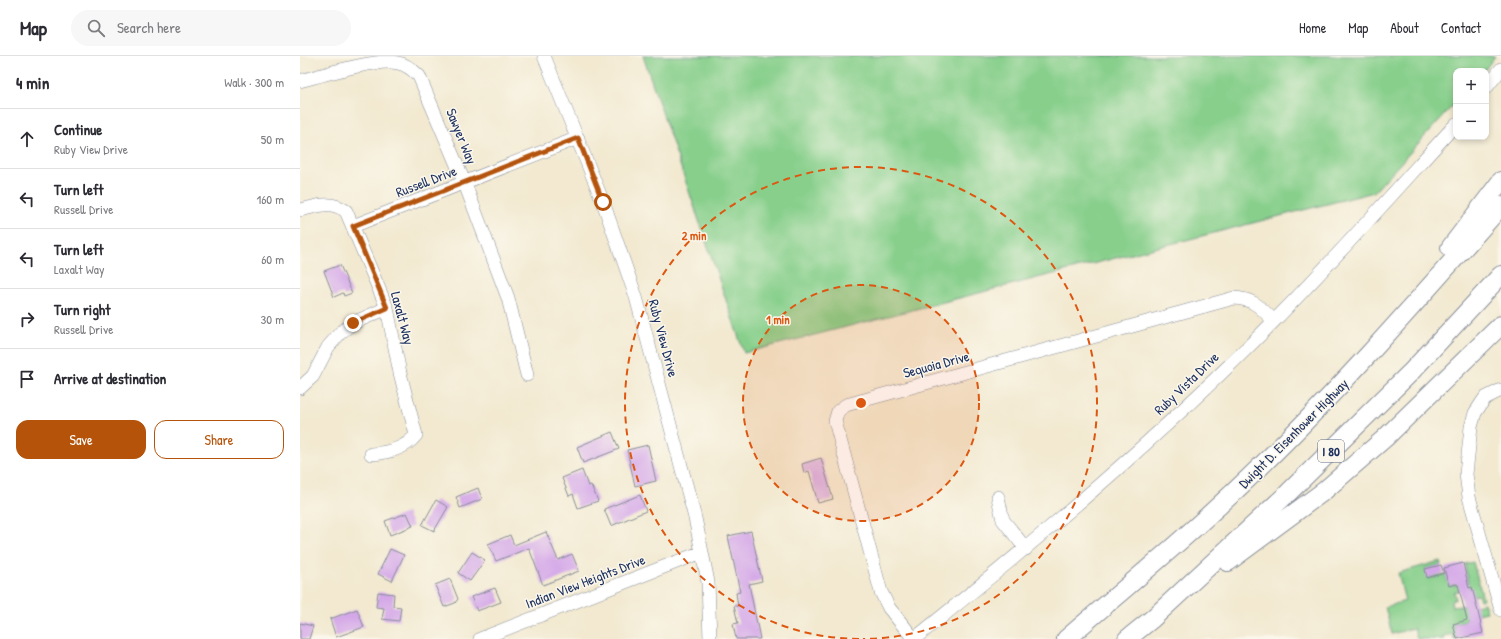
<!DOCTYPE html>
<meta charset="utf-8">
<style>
body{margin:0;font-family:"Patrick Hand",sans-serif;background:#f7f7f7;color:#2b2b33}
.controls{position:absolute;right:12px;top:12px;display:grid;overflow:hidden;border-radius:8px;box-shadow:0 2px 6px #0003}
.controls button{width:36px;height:36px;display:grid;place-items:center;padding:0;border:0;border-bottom:1px solid #e1e1e2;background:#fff;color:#2b2b33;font:20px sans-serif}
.stop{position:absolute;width:12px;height:12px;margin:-9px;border:3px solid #b45309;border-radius:50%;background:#fff}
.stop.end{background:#b45309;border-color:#fff;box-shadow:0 1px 4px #0008}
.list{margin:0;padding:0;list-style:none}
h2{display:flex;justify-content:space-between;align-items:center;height:52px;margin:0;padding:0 16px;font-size:17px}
h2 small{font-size:13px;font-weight:400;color:#7c7c81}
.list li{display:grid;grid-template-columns:26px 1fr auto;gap:12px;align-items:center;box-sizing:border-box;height:60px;padding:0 16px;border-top:1px solid #e1e1e2}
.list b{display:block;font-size:15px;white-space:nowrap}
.list p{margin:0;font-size:13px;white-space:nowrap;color:#7c7c81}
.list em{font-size:13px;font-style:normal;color:#7c7c81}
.actions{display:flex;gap:8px;padding:12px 16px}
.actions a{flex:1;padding:9px 0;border:1px solid #b45309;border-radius:12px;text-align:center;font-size:14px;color:#b45309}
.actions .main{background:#b45309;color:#fff}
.icon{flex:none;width:22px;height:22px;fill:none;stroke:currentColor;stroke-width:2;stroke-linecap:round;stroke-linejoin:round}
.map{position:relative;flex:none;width:1201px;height:583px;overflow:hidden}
header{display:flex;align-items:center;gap:24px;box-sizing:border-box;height:56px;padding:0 20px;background:#fff;border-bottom:1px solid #e1e1e2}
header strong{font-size:19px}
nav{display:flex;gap:22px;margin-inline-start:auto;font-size:14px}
.search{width:280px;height:36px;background:#f7f7f7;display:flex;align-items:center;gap:10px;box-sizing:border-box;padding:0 14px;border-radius:22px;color:#7c7c81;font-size:15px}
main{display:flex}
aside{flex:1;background:#fff}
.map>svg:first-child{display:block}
.green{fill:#87cf8b;stroke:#517f74}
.building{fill:#d4a7e8}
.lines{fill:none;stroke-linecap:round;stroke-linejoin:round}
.minor-casing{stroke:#868c97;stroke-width:14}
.highway-casing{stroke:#868c97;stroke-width:20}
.minor{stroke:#fff;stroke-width:13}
.highway{stroke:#fff;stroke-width:18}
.route{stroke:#b45309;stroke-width:5}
.ring{fill:none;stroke:#de5710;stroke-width:2;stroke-dasharray:7 5}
.labels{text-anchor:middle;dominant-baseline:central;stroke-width:3;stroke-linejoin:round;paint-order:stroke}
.shield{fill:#fbf7ec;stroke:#5e6b89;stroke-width:1}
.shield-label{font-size:13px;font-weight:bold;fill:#1b2f5e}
.street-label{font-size:14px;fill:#1b2f5e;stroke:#fbf7ec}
.centre{fill:#de5710;stroke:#fbf7ec;stroke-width:2}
.ring-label{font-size:12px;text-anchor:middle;font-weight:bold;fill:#de5710;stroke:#fbf7ec;stroke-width:3;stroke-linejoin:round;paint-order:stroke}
</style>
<header>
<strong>Map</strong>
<div class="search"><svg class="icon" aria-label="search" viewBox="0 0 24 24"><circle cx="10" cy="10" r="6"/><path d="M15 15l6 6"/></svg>Search here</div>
<nav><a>Home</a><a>Map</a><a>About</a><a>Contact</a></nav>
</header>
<main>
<aside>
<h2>4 min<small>Walk · 300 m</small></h2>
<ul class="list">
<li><svg class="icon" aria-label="ahead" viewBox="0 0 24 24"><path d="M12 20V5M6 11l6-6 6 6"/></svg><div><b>Continue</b><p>Ruby View Drive</p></div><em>50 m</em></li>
<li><svg class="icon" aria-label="left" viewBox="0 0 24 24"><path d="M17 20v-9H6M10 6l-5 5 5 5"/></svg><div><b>Turn left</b><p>Russell Drive</p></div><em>160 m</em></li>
<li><svg class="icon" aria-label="left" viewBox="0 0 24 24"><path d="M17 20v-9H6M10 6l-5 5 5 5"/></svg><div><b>Turn left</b><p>Laxalt Way</p></div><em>60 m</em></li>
<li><svg class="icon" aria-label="right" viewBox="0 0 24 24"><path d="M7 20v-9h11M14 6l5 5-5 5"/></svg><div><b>Turn right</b><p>Russell Drive</p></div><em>30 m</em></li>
<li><svg class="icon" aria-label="arrive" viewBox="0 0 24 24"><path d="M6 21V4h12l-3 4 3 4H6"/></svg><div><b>Arrive at destination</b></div></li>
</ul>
<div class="actions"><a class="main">Save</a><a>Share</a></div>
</aside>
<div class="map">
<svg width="1201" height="583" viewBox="0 0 1201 583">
<rect width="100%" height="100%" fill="#fbf7ec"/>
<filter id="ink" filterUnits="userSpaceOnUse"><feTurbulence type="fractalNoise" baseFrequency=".025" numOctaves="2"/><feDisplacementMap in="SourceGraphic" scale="8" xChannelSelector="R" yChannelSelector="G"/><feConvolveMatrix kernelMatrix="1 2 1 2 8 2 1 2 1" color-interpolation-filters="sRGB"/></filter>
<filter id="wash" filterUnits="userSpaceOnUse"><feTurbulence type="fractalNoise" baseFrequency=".012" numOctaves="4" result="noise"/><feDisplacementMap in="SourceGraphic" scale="16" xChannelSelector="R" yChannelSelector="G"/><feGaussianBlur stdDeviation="0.9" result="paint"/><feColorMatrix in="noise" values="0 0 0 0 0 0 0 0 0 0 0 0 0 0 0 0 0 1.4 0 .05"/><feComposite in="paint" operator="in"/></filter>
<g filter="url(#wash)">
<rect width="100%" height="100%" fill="#f2e9d0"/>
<path class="green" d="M 343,0 L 1195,0 L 1184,15 L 1156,15 L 1156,46 L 1074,136 L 444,297 Z
M 1140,505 L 1141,509 L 1125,513 L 1128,522 L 1146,518 L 1149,530 L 1168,527 L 1165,508 L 1173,506 L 1183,543 L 1180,544 L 1178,539 L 1174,540 L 1171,531 L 1154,536 L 1156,543 L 1151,545 L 1152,551 C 1164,549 1174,550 1184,547 L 1187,556 L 1166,560 L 1167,564 L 1153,568 L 1157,583 L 1154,583 L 1153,578 L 1143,580 L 1144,583 L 1117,583 L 1114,572 L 1092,578 L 1085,551 L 1105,545 L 1098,517 Z"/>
<g id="blocks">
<path class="building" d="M 40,209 L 52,237 L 44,240 L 43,237 L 34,241 L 24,215 Z
M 312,376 L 319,393 L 283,407 L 277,391 Z
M 348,389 L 356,425 L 335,430 L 327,394 Z
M 521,402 L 533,443 L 518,447 L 509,415 L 504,417 L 502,408 Z
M 282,414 L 288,430 L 291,429 L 298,445 L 278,452 L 273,438 L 269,440 L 262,422 Z
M 178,432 L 182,443 L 160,452 L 156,441 Z
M 340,439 L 346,455 L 311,470 L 304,453 Z
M 136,444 L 148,451 L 134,475 L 122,469 Z
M 107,457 L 113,470 L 90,479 L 85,465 Z
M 451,475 L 462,525 L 449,528 L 460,583 L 436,583 L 433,568 L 438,567 L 434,550 L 438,550 L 436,537 L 440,536 L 428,480 Z
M 246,476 L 258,504 L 272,498 L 279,515 L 243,529 L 229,492 L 196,505 L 188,488 L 210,479 L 214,489 Z
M 90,493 L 104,499 L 92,525 L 78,518 Z
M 172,496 L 185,504 L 170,525 L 158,517 Z
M 1163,507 L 1169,532 L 1172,531 L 1183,577 L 1157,583 L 1153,568 L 1167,564 L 1166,560 L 1158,529 L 1156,528 L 1149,530 L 1144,512 Z
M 1141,509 L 1144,517 L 1127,522 L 1125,513 Z
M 150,523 L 158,543 L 155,547 L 144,551 L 135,529 Z
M 195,532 L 201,546 L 177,555 L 171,541 Z
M 78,536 L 94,538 L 93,550 L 101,551 L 99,565 L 82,563 L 84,552 L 76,551 Z
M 57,553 L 64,571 L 36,581 L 30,563 Z
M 0,567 L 13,570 L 9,583 L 0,583 Z"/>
</g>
</g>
<g filter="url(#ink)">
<use href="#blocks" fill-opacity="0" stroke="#868c97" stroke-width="1"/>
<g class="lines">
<g class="minor-casing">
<path id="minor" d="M 244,0 L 303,146 L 336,241 L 395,462 L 408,526 L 410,583
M 0,25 C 23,19 76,2 98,7 C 106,8 113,14 119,20 L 165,128 L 208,242 L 227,319
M 1186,32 L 1201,13
M 0,154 C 18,150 30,144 46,155 L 87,252 L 100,317 L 116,379 C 106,392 87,397 71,398
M 53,170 L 278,82
M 0,332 L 13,320 L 28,291 L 40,277 L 53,267 L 87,252
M 1201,334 L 1185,342 L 1175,357 L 1171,371 L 1166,418 L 1169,441 L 1201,554
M 698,441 L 703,464 L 726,493
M 180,583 L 402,496
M 614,583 C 739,483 862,379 975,264 C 1037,201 1096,134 1156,68
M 614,583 L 589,552 L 581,536 L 535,365 L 538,355 L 546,349 L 934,242 C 954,243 960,251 974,265"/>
</g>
<g class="highway-casing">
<path id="highway" d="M 1150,192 L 1201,125
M 928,506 L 1024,435 L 1085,382 L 1201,269
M 766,583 C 832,526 900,470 962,409 C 1046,327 1123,238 1201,150
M 827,583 L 852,563 L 988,437 L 1110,317 L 1201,219"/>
</g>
<use href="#minor" class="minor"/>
<use href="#highway" class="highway"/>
</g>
</g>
<g class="lines" filter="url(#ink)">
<path class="route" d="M 53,267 L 87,252 L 53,170 L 278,82 L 303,146"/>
</g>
<circle cx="561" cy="347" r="118" fill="#de5710" fill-opacity=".12"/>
<g class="ring">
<circle cx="561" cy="347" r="118"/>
<path d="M559 583A236 236 0 1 1 563 583"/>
</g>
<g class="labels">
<rect class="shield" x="1018" y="384" width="26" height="22" rx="3"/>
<g class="shield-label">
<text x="1031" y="395">I 80</text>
</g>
<g class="street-label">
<text transform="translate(162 80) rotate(68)">Sawyer Way</text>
<text transform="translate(126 125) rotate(-21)">Russell Drive</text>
<text transform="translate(103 262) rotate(75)">Laxalt Way</text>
<text transform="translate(364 282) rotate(75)">Ruby View Drive</text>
<text transform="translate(636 308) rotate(-15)">Sequoia Drive</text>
<text transform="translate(886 327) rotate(-44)">Ruby Vista Drive</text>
<text transform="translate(993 377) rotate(-45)">Dwight D. Eisenhower Highway</text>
<text transform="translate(285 525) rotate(-21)">Indian View Heights Drive</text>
</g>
</g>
<circle cx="561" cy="347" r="6" class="centre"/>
<g class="ring-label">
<text x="394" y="184">2 min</text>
<text x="478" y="268">1 min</text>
</g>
</svg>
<div class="controls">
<button>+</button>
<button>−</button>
</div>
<div class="stop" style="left:303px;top:146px"></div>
<div class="stop end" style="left:53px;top:267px"></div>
</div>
</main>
